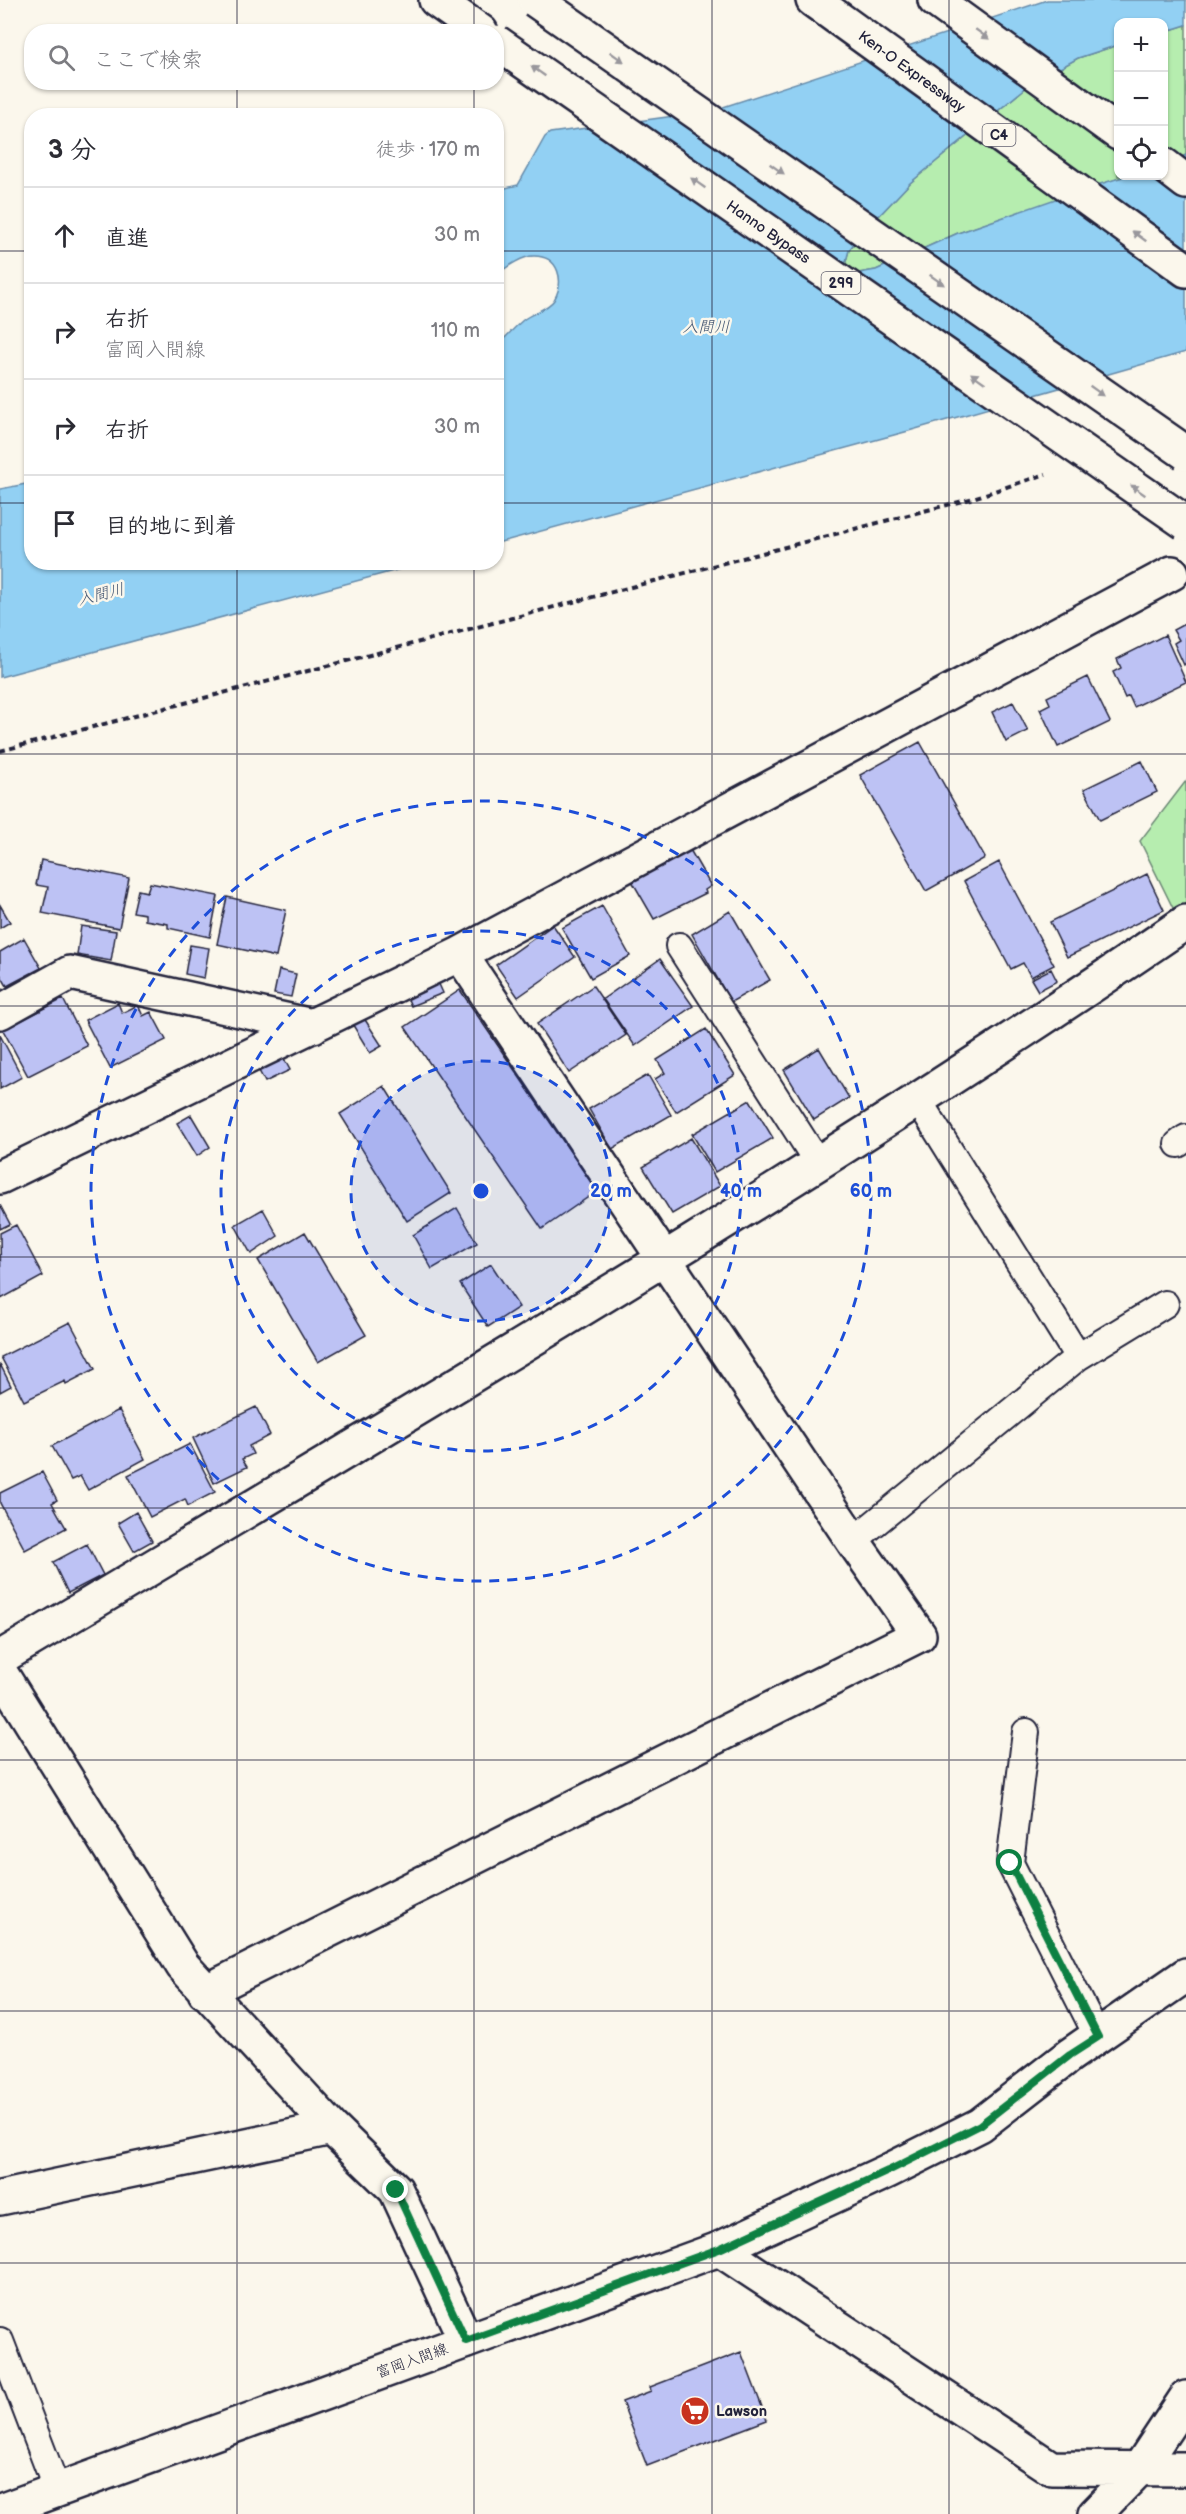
<!DOCTYPE html>
<html lang="ja">
<meta charset="utf-8">
<style>
body{margin:0;font-family:"Balsamiq Sans","Klee One",sans-serif;background:#f2f2f3;color:#2b2b33}
.controls{position:absolute;right:18px;top:18px;display:grid;overflow:hidden;border-radius:12px;box-shadow:0 2px 4px #0004}
.controls button{width:54px;height:54px;display:grid;place-items:center;padding:0;border:0;border-bottom:2px solid #e1e1e2;background:#fff;color:#2b2b33;font:30px sans-serif}
.stop{position:absolute;width:18px;height:18px;margin:-14px;border:4px solid #0b8043;border-radius:50%;background:#fff}
.stop.end{background:#0b8043;border-color:#fff;box-shadow:0 2px 6px #0008}
.list{margin:0;padding:0;list-style:none}
h2{display:flex;justify-content:space-between;align-items:center;height:78px;margin:0;padding:0 24px;font-size:26px}
h2 small{font-size:20px;font-weight:400;color:#7c7c81}
.list li{display:grid;grid-template-columns:39px 1fr auto;gap:18px;align-items:center;box-sizing:border-box;height:96px;padding:0 24px;border-top:2px solid #e1e1e2}
.list b{display:block;font-size:22px;white-space:nowrap}
.list p{margin:0;font-size:20px;white-space:nowrap;color:#7c7c81}
.list em{font-size:20px;font-style:normal;color:#7c7c81}
.icon{flex:none;width:33px;height:33px;fill:none;stroke:currentColor;stroke-width:2;stroke-linecap:round;stroke-linejoin:round}
.map{position:relative;flex:none;width:1186px;height:2514px;overflow:hidden}
.search{position:absolute;background:#fff;box-shadow:0 2px 4px #0004;left:24px;top:24px;width:480px;height:66px;display:flex;align-items:center;gap:15px;box-sizing:border-box;padding:0 21px;border-radius:24px;color:#7c7c81;font-size:22px}
.panel{position:absolute;background:#fff;box-shadow:0 2px 4px #0004;left:24px;top:108px;width:480px;height:462px;border-radius:24px}
.map>svg:first-child{display:block}
.green{fill:#b6edaf;stroke:#6c8875;stroke-width:1.5}
.water{fill:#92d0f3;stroke:#658aa9;stroke-width:1.5}
.building{fill:#bdc2f4;stroke:#22223b;stroke-width:1.5}
.lines{fill:none;stroke-linecap:round;stroke-linejoin:round}
.service-casing{stroke:#22223b;stroke-width:30}
.minor-casing{stroke:#22223b;stroke-width:38}
.secondary-casing{stroke:#22223b;stroke-width:38}
.trunk-casing{stroke:#22223b;stroke-width:38}
.motorway-casing{stroke:#22223b;stroke-width:38}
.path{stroke:#22223b;stroke-width:4;stroke-dasharray:6 4.5;stroke-linecap:butt}
.service{stroke:#fbf7ec;stroke-width:26}
.minor{stroke:#fbf7ec;stroke-width:33}
.secondary{stroke:#fbf7ec;stroke-width:33}
.trunk{stroke:#fbf7ec;stroke-width:33}
.motorway{stroke:#fbf7ec;stroke-width:33}
.trunk-bridge-casing{stroke:#22223b;stroke-width:38;stroke-linecap:butt}
.trunk-bridge{stroke:#fbf7ec;stroke-width:33}
.oneway{fill:#99979c}
.route{stroke:#0b8043;stroke-width:8}
.grid{fill:none;stroke:#22223b;stroke-width:1.5;stroke-opacity:0.55}
.ring{fill:none;stroke:#1d4ed8;stroke-width:3;stroke-dasharray:10 8}
.labels{text-anchor:middle;dominant-baseline:central;stroke-width:5;stroke-linejoin:round;paint-order:stroke}
.shield{fill:#fbf7ec;stroke:#636270;stroke-width:1.5}
.shield-label{font-size:14px;font-weight:bold;fill:#22223b}
.street-label{font-size:15px;fill:#22223b;stroke:#fbf7ec}
.poi-label{font-size:15px;font-weight:bold;fill:#22223b;stroke:#fbf7ec;text-anchor:start}
.water-label{font-size:16px;font-style:italic;fill:#445672;stroke:#fbf7ec}
.centre{fill:#1d4ed8;stroke:#fbf7ec;stroke-width:3}
.ring-label{font-size:18px;text-anchor:middle;font-weight:bold;fill:#1d4ed8;stroke:#fbf7ec;stroke-width:5;stroke-linejoin:round;paint-order:stroke}
</style>
<div class="map">
<svg width="1186" height="2514" viewBox="0 0 1186 2514">
<rect width="100%" height="100%" fill="#fbf7ec"/>
<filter id="ink" filterUnits="userSpaceOnUse"><feTurbulence type="fractalNoise" baseFrequency=".0167" numOctaves="2"/><feDisplacementMap in="SourceGraphic" scale="12" xChannelSelector="R" yChannelSelector="G"/><feConvolveMatrix kernelMatrix="1 2 1 2 8 2 1 2 1" color-interpolation-filters="sRGB"/></filter>
<g filter="url(#ink)">
<path class="green" d="M 1186,25 L 1186,155 L 1164,164 L 1164,32 Z
M 1118,45 L 1118,176 L 1126,176 L 958,233 L 876,270 L 853,274 L 845,265 L 849,250 L 859,237 L 910,183 L 1028,86 L 1078,58 Z
M 1186,781 L 1186,904 L 1175,912 L 1140,841 Z"/>
<path class="water" d="M 1047,0 L 1186,0 L 1186,25 L 1164,32 L 1164,22 L 1118,22 L 1118,45 L 1078,58 L 1028,86 L 910,183 L 859,237 L 849,250 L 845,265 L 853,274 L 876,270 L 958,233 L 1084,189 L 1126,176 L 1164,176 L 1176,160 L 1186,155 L 1186,352 L 905,432 L 497,543 L 497,346 C 505,338 514,328 523,320 C 532,313 548,309 554,300 C 565,281 559,256 534,256 C 522,256 507,267 497,274 L 497,190 L 518,185 L 545,137 L 550,133 L 711,111 Z
M 31,483 L 32,562 L 423,563 L 0,677 L 0,489 Z"/>
<path class="building" d="M 1186,623 L 1186,663 L 1184,665 L 1174,643 L 1179,640 L 1173,630 Z
M 1165,635 L 1186,682 L 1134,707 L 1129,696 L 1125,698 L 1113,672 L 1121,668 L 1117,659 Z
M 1088,677 L 1110,722 L 1058,747 L 1040,709 L 1050,704 L 1047,697 Z
M 1013,702 L 1028,731 L 1006,742 L 992,712 Z
M 920,742 L 985,858 L 926,891 L 860,775 Z
M 1142,761 L 1157,792 L 1100,820 L 1084,789 Z
M 689,848 L 711,886 L 705,890 L 706,893 L 654,919 L 632,881 Z
M 41,860 L 129,878 L 119,928 L 42,913 L 48,887 L 36,885 Z
M 999,862 L 1054,965 L 1031,977 L 1023,963 L 1011,969 L 964,881 Z
M 1147,874 L 1164,910 L 1067,957 L 1050,922 Z
M 150,883 L 218,896 L 210,937 L 168,928 L 168,924 L 145,920 L 145,914 L 133,912 L 138,890 L 147,892 Z
M 227,897 L 286,910 L 276,957 L 217,944 Z
M 0,905 L 10,922 L 0,928 Z
M 602,906 L 630,956 L 591,978 L 562,928 Z
M 730,911 L 770,980 L 731,1002 L 692,934 Z
M 553,925 L 575,957 L 518,997 L 496,965 Z
M 81,926 L 116,931 L 111,961 L 77,955 Z
M 24,938 L 41,968 L 7,986 L 0,974 L 0,952 Z
M 190,945 L 209,948 L 204,978 L 185,974 Z
M 660,959 L 693,1006 L 635,1046 L 603,999 Z
M 1051,969 L 1057,981 L 1038,991 L 1031,979 Z
M 279,970 L 296,974 L 291,997 L 274,994 Z
M 438,982 L 443,993 L 411,1006 L 406,995 Z
M 593,986 L 626,1035 L 569,1073 L 537,1024 Z
M 460,990 L 597,1191 L 542,1229 L 405,1027 Z
M 63,999 L 87,1046 L 28,1076 L 3,1030 Z
M 118,1003 L 122,1013 L 138,1005 L 143,1016 L 151,1012 L 166,1040 L 110,1068 L 85,1020 Z
M 362,1015 L 382,1046 L 370,1053 L 351,1022 Z
M 706,1029 L 735,1075 L 676,1112 L 655,1079 L 665,1073 L 657,1060 Z
M 0,1035 L 22,1077 L 0,1089 Z
M 819,1048 L 849,1098 L 814,1120 L 784,1070 Z
M 282,1055 L 290,1070 L 265,1082 L 257,1067 Z
M 648,1075 L 671,1115 L 612,1149 L 589,1109 Z
M 384,1086 L 451,1193 L 407,1221 L 340,1114 Z
M 750,1100 L 773,1138 L 715,1172 L 692,1134 Z
M 191,1115 L 210,1147 L 197,1156 L 177,1123 Z
M 691,1138 L 720,1186 L 672,1214 L 643,1167 Z
M 0,1205 L 10,1224 L 0,1229 Z
M 457,1208 L 477,1243 L 432,1269 L 413,1235 Z
M 263,1209 L 278,1236 L 251,1254 L 235,1225 Z
M 16,1225 L 43,1276 L 1,1299 L 0,1233 Z
M 305,1232 L 366,1335 L 318,1362 L 258,1260 Z
M 491,1264 L 519,1307 L 488,1327 L 460,1284 Z
M 70,1322 L 95,1369 L 66,1384 L 65,1381 L 24,1401 L 1,1357 Z
M 0,1364 L 11,1386 L 0,1392 Z
M 256,1407 L 270,1435 L 249,1446 L 253,1454 L 242,1459 L 247,1467 L 214,1483 L 193,1438 Z
M 119,1410 L 145,1459 L 88,1490 L 80,1476 L 71,1480 L 52,1446 Z
M 190,1444 L 215,1492 L 188,1506 L 185,1499 L 150,1517 L 128,1475 Z
M 42,1472 L 57,1500 L 52,1503 L 66,1528 L 25,1550 L 0,1503 L 0,1493 Z
M 136,1512 L 152,1541 L 134,1551 L 118,1523 Z
M 87,1544 L 103,1575 L 68,1593 L 53,1562 Z
M 741,2352 L 767,2420 L 647,2466 L 622,2402 L 651,2391 L 650,2387 Z"/>
<g class="lines">
<g class="service-casing">
<path id="service" d="M 679,946 L 818,1163
M 918,1100 L 1078,1357
M 1178,1144 L 1186,1138
M 853,1541 L 1078,1357 L 1165,1304
M 1026,1732 L 1010,1863 L 1098,2037
M 0,2341 L 57,2490"/>
</g>
<g class="minor-casing">
<path id="minor" d="M 0,1012 L 70,973 L 313,1026
M 0,1177 L 460,954 L 1172,573
M 0,1658 C 399,1419 802,1185 1186,922
M 0,1672 L 183,1966 L 332,2128 L 396,2190 L 466,2341
M 205,1992 L 919,1635 L 853,1541 L 460,954
M 0,2198 L 332,2128
M 719,2249 L 1051,2468 L 1186,2469
M 1095,2514 L 1139,2469 L 1186,2398"/>
</g>
<g class="secondary-casing">
<path id="secondary" d="M 0,2511 L 719,2249 L 888,2171 L 980,2125 L 1070,2055 L 1186,1975"/>
</g>
<g class="trunk-casing">
<path id="trunk" d="M 436,0 L 481,32"/>
</g>
<g class="motorway-casing">
<g id="motorway">
<path id="s1" d="M 813,0 L 1186,270"/>
<path d="M 935,0 L 1118,133"/>
<path d="M 1164,165 L 1186,182"/>
</g>
</g>
<path class="path" d="M 0,751 L 970,499 L 1046,474"/>
<use href="#service" class="service"/>
<use href="#minor" class="minor"/>
<use href="#secondary" class="secondary"/>
<use href="#trunk" class="trunk"/>
<use href="#motorway" class="motorway"/>
<g class="trunk-bridge-casing">
<g id="trunk-bridge">
<path d="M 535,0 L 1186,453"/>
<path id="s2" d="M 496,42 L 1186,523"/>
</g>
</g>
<use href="#trunk-bridge" class="trunk-bridge"/>
</g>
<defs><path id="oneway-solid" d="M-6-.8H1V-3.2L6.5 0L1 3.2V.8H-6Z" transform="scale(1.5)"/></defs>
<g class="oneway">
<use href="#oneway-solid" transform="translate(982 34) rotate(36)"/>
<use href="#oneway-solid" transform="translate(617 57) rotate(35)"/>
<use href="#oneway-solid" transform="translate(538 71) rotate(-145)"/>
<use href="#oneway-solid" transform="translate(777 169) rotate(35)"/>
<use href="#oneway-solid" transform="translate(698 183) rotate(-145)"/>
<use href="#oneway-solid" transform="translate(1139 236) rotate(-144)"/>
<use href="#oneway-solid" transform="translate(937 280) rotate(35)"/>
<use href="#oneway-solid" transform="translate(978 378) rotate(-145)"/>
<use href="#oneway-solid" transform="translate(1097 391) rotate(35)"/>
<use href="#oneway-solid" transform="translate(1138 490) rotate(-145)"/>
</g>
</g>
<g class="lines" filter="url(#ink)">
<path class="route" d="M 396,2190 L 466,2341 L 719,2249 L 888,2171 L 980,2125 L 1070,2055 L 1098,2037 L 1010,1863"/>
</g>
<path class="grid" d="M 237,0 L 237,32M 474,0 L 474,32M 712,0 L 712,2514M 949,0 L 949,2514M 237,82 L 237,116M 474,82 L 474,116M 0,251 L 32,251M 496,251 L 1186,251M 0,503 L 32,503M 496,503 L 1186,503M 237,562 L 237,2514M 474,562 L 474,2514M 0,754 L 1186,754M 0,1006 L 1186,1006M 0,1257 L 1186,1257M 0,1508 L 1186,1508M 0,1760 L 1186,1760M 0,2011 L 1186,2011M 0,2263 L 1186,2263"/>
<circle cx="481" cy="1191" r="130" fill="#1d4ed8" fill-opacity=".12"/>
<g class="ring">
<circle cx="481" cy="1191" r="130"/>
<circle cx="481" cy="1191" r="260"/>
<circle cx="481" cy="1191" r="390"/>
</g>
<defs>
<g id="supermarket-disc" transform="scale(1.5)"><circle r="9.5" fill="#c8321e" stroke="#fbf7ec"/><path d="M-6-5.5h2.5l.6 2H6L4.5 2H-2.5L-4.4-4H-6ZM-1.5 3.2a1.3 1.3 0 1 0 .1 0ZM3 3.2a1.3 1.3 0 1 0 .1 0Z" fill="#fff"/></g>
</defs>
<g fill-rule="evenodd">
<use href="#supermarket-disc" x="695" y="2411"/>
</g>
<g class="labels">
<g class="shield">
<rect x="982.5" y="124" width="33" height="22" rx="4.5"/>
<rect x="821.5" y="272" width="39" height="22" rx="4.5"/>
</g>
<g class="shield-label">
<text x="999" y="135">C4</text>
<text x="841" y="283">299</text>
</g>
<g class="street-label">
<text stroke="none"><textPath href="#s1" startOffset="122">Ken-O Expressway</textPath></text>
<text stroke="none"><textPath href="#s2" startOffset="332">Hanno Bypass</textPath></text>
<text transform="translate(412 2361) rotate(-20)">富岡入間線</text>
</g>
<g class="poi-label">
<text x="716" y="2411">Lawson</text>
</g>
<g class="water-label">
<text x="706" y="327">入間川</text>
<text transform="translate(101 595) rotate(-14)">入間川</text>
</g>
</g>
<circle cx="481" cy="1191" r="9" class="centre"/>
<g class="ring-label">
<text x="611" y="1197">20 m</text>
<text x="741" y="1197">40 m</text>
<text x="871" y="1197">60 m</text>
</g>
</svg>
<div class="controls">
<button>+</button>
<button>−</button>
<button><svg class="icon" aria-label="locate" viewBox="0 0 24 24"><circle cx="12" cy="12" r="6"/><path d="M12 2v4M12 18v4M2 12h4M18 12h4"/></svg></button>
</div>
<div class="stop" style="left:1010px;top:1863px"></div>
<div class="stop end" style="left:396px;top:2190px"></div>
<div class="search"><svg class="icon" aria-label="search" viewBox="0 0 24 24"><circle cx="10" cy="10" r="6"/><path d="M15 15l6 6"/></svg>ここで検索</div>
<section class="panel">
<h2>3 分<small>徒歩 · 170 m</small></h2>
<ul class="list">
<li><svg class="icon" aria-label="ahead" viewBox="0 0 24 24"><path d="M12 20V5M6 11l6-6 6 6"/></svg><div><b>直進</b></div><em>30 m</em></li>
<li><svg class="icon" aria-label="right" viewBox="0 0 24 24"><path d="M7 20v-9h11M14 6l5 5-5 5"/></svg><div><b>右折</b><p>富岡入間線</p></div><em>110 m</em></li>
<li><svg class="icon" aria-label="right" viewBox="0 0 24 24"><path d="M7 20v-9h11M14 6l5 5-5 5"/></svg><div><b>右折</b></div><em>30 m</em></li>
<li><svg class="icon" aria-label="arrive" viewBox="0 0 24 24"><path d="M6 21V4h12l-3 4 3 4H6"/></svg><div><b>目的地に到着</b></div></li>
</ul>
</section>
</div>
